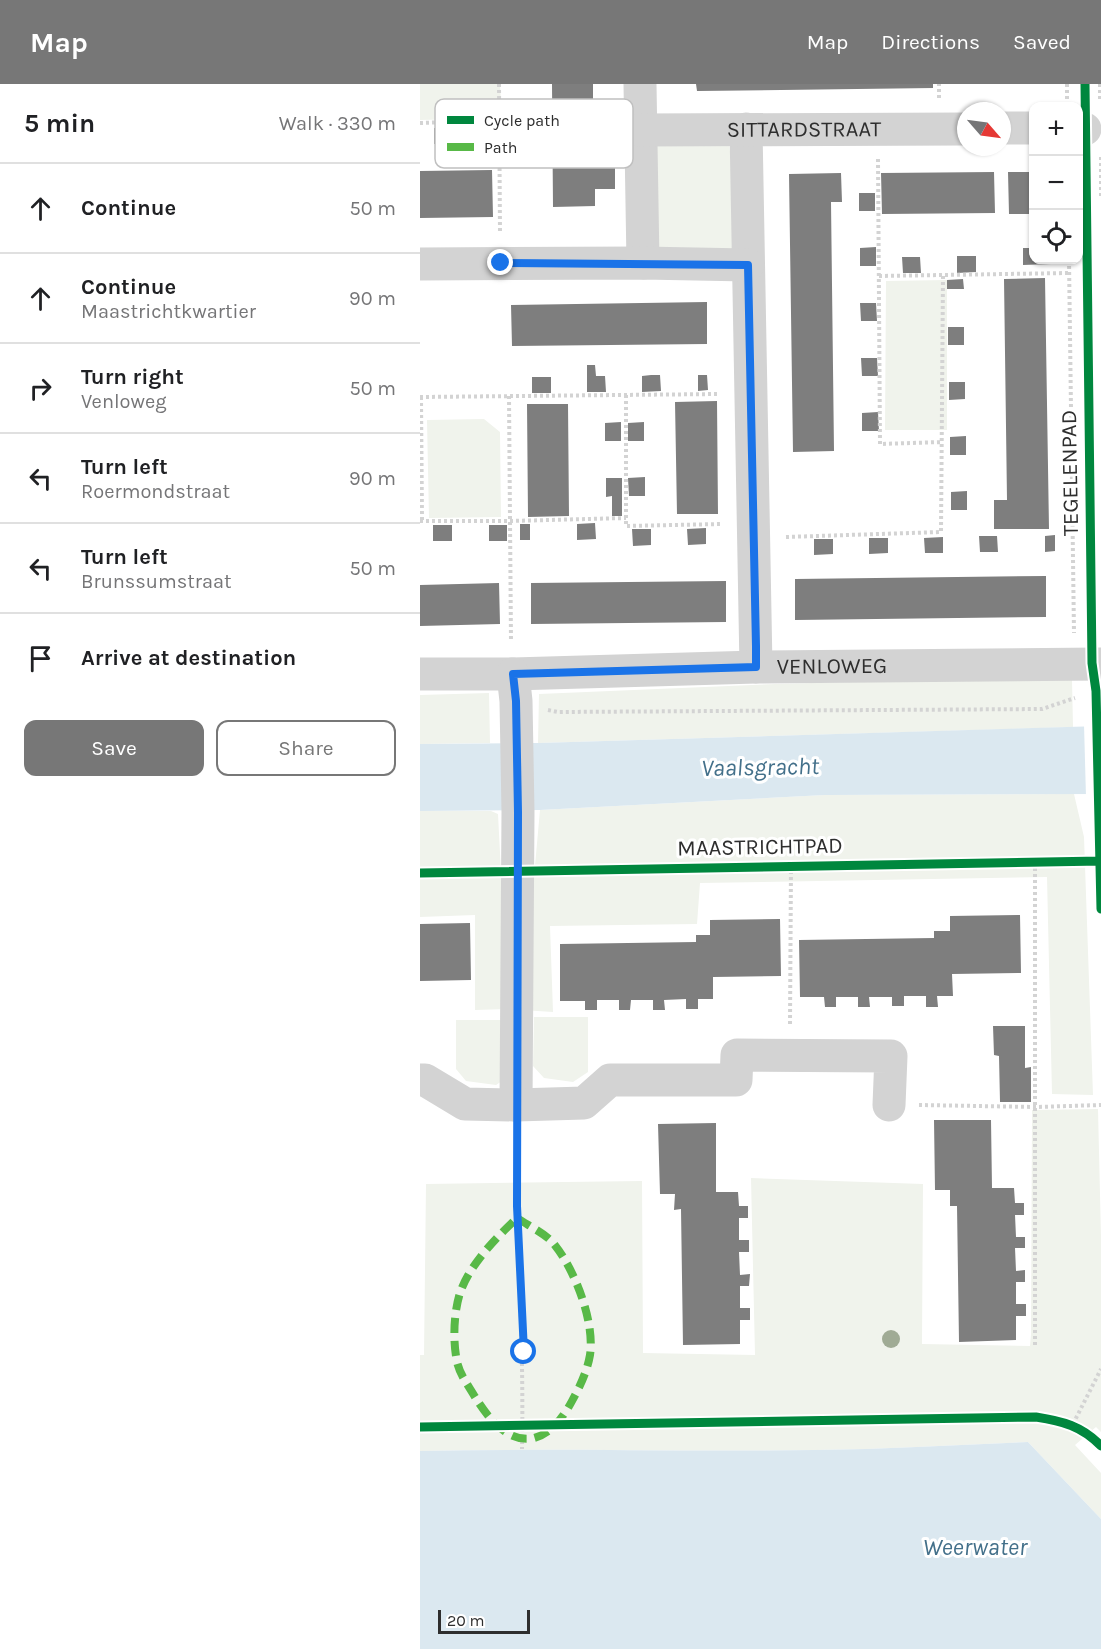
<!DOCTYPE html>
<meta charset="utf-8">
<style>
body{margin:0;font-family:Karla,sans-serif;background:#f6f6f6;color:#202124}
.controls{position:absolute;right:18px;top:18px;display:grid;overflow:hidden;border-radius:12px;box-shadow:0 2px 4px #0004}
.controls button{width:54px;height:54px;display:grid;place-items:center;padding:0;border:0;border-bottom:2px solid #e0e0e0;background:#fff;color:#202124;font:30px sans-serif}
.compass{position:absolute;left:537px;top:18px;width:54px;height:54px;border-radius:50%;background:#fff;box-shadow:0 2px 4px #0004;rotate:118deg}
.scale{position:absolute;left:18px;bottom:15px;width:92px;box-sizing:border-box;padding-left:6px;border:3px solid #2e2e2e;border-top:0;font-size:16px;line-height:21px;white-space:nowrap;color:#2e2e2e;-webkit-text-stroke:4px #fff;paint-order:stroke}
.stop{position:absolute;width:18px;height:18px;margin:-14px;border:4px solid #1a73e8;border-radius:50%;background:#fff}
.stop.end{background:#1a73e8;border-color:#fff;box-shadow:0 2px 6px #0008}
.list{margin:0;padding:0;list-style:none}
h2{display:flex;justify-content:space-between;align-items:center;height:78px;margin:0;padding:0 24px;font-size:26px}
h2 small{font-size:20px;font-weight:400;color:#757577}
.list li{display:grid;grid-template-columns:39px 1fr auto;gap:18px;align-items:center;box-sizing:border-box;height:90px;padding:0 24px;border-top:2px solid #e0e0e0}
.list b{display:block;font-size:22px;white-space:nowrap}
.list p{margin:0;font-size:20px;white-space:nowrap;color:#757577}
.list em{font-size:20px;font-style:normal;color:#757577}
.actions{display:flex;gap:12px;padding:18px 24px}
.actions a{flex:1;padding:14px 0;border:2px solid #777;border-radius:12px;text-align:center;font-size:21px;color:#777}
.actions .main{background:#777;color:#fff}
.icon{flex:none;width:33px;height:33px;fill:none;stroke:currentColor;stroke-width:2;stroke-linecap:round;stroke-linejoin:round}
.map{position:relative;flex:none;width:681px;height:1565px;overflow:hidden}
header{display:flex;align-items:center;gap:36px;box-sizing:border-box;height:84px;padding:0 30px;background:#777;color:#fff}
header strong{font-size:28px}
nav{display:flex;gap:33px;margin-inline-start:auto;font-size:21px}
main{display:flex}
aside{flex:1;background:#fff}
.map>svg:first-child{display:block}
.green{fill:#f0f3ec}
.water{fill:#dbe8f0}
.pier{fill:#fff}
.building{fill:#7e7e7e}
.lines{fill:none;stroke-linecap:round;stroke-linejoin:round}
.path{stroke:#d3d3d3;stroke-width:4;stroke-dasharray:3 3;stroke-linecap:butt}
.minor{stroke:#d3d3d3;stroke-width:33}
.quiet{stroke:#58b947;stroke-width:8;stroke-dasharray:15 8;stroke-linecap:butt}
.cycleway-casing{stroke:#fff;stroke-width:13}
.cycleway{stroke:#00873e;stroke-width:9}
.tree{fill:#a0ab95}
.route{stroke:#1a73e8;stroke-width:8}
.labels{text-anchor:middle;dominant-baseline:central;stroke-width:6;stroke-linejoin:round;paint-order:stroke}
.street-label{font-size:22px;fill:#2e2e2e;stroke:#fff}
.water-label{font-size:24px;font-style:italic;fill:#43708a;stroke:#fff}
.key{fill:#fff;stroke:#c0c0c0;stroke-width:1.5}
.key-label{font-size:16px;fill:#2e2e2e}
</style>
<header>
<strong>Map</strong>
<nav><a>Map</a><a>Directions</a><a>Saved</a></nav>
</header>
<main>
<aside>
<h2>5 min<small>Walk · 330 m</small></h2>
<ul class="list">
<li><svg class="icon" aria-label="ahead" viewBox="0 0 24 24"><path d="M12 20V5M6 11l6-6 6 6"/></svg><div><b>Continue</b></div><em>50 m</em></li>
<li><svg class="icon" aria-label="ahead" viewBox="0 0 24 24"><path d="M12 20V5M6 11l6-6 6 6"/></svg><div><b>Continue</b><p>Maastrichtkwartier</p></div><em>90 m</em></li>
<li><svg class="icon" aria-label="right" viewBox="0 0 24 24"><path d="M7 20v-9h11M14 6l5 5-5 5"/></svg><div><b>Turn right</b><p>Venloweg</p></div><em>50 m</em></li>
<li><svg class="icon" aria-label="left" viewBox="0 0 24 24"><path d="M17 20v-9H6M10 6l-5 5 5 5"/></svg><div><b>Turn left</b><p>Roermondstraat</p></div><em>90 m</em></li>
<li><svg class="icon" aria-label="left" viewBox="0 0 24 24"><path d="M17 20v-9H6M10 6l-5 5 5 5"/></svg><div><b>Turn left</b><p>Brunssumstraat</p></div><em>50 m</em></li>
<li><svg class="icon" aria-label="arrive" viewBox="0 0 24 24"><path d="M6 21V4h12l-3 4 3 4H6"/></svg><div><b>Arrive at destination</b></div></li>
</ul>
<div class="actions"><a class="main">Save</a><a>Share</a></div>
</aside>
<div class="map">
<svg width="681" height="1565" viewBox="0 0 681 1565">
<rect width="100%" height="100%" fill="#fff"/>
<path class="green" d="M 0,0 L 80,0 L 82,34 L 0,36 Z
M 309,56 L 318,163 L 306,168 L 233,166 L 237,57 Z
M 527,196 L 527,346 L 465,346 L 466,197 Z
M 64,335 L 80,348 L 81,433 L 9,434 L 7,336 Z
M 621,593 L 652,596 L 653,643 L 118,659 L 119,610 L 356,600 Z
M 69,609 L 70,659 L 0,660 L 0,611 Z
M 654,710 L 664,753 L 673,1011 L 632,1010 L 627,793 L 280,799 L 277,840 L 130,842 L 133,928 L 102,926 L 120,726 L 405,711 Z
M 0,727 L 71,727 L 78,730 L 88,925 L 55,926 L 55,831 L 0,833 Z
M 114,933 L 168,933 L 168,988 L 153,998 L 124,994 L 113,982 Z
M 36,936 L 91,936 L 91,991 L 76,1001 L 46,997 L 36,985 Z
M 678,1025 L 681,1153 L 681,1348 L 676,1343 L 655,1361 L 681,1389 L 681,1435 L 608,1358 C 537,1361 466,1365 395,1366 C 263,1368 132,1364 0,1367 L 0,1271 L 4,1271 L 6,1100 L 222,1097 L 223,1269 L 335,1271 L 331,1094 L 503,1100 L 502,1260 L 610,1262 L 611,1250 L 612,1026 Z"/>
<path class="water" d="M 681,642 L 681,710 L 405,711 L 120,726 L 0,727 L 0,660 L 118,659 Z
M 608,1358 L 681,1435 L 681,1565 L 0,1565 L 0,1367 C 132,1364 263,1368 395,1366 C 466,1365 537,1361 608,1358 Z"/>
<path class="pier" d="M 681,639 L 681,713 L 666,713 L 664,640 Z"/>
<path class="building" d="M 132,0 L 173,0 L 173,27 L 194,27 L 194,49 L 174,50 L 174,66 L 175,82 L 195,82 L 195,105 L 175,105 L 175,122 L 133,123 Z
M 276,0 L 513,0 L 513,4 L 277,7 Z
M 33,43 L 33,60 L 14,60 L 14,44 Z
M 72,86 L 73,133 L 0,134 L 0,87 Z
M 574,88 L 575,129 L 462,130 L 461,89 Z
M 588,88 L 614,88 L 614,130 L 589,130 Z
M 421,89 L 422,118 L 411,118 L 414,367 L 373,368 L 369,90 Z
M 439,109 L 455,109 L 455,127 L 439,127 Z
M 456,163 L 456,182 L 440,182 L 440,164 Z
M 603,164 L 614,164 L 614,176 L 631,176 L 631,180 L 603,181 Z
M 537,172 L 556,172 L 556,188 L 537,189 Z
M 482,173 L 500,173 L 501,189 L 483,189 Z
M 625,194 L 629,445 L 574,445 L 574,416 L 587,416 L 584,195 Z
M 543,195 L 544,205 L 527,205 L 527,196 Z
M 287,218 L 287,260 L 92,262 L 91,221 Z
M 440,219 L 456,219 L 457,237 L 441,237 Z
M 528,243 L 544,243 L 544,261 L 528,261 Z
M 441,274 L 457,274 L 458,292 L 442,292 Z
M 167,281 L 175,281 L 176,292 L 185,292 L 186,308 L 167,308 Z
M 231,291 L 240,291 L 241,307 L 222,308 L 222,292 Z
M 278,291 L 287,291 L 288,306 L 278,307 Z
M 112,293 L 131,293 L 131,309 L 112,309 Z
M 529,298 L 545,298 L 545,315 L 529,316 Z
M 297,317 L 298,430 L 257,430 L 255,318 Z
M 107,320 L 148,320 L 149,432 L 108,433 Z
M 458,328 L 459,347 L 442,347 L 442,329 Z
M 201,338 L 201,357 L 185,357 L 185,339 Z
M 224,338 L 224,357 L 208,357 L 208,339 Z
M 546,352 L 546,371 L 530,371 L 530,353 Z
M 225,393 L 225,412 L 209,412 L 208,394 Z
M 186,394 L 202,394 L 202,432 L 192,432 L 192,412 L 186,413 Z
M 547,407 L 547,426 L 531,426 L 531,408 Z
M 175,439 L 176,455 L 157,456 L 157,440 Z
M 100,440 L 110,440 L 110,456 L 100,456 Z
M 13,441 L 32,441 L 32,457 L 13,457 Z
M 69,441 L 87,441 L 87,457 L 69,457 Z
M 286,444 L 286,460 L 268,461 L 267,445 Z
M 212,445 L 231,445 L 231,461 L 213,462 Z
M 635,451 L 635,467 L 625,468 L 625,452 Z
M 559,452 L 577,452 L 578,468 L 560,468 Z
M 523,453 L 523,469 L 505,469 L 504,454 Z
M 449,454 L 468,454 L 468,469 L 449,470 Z
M 394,455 L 413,455 L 413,470 L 394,471 Z
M 626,492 L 626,533 L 375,536 L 375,495 Z
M 306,497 L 306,538 L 111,540 L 111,499 Z
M 79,499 L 80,540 L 0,542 L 0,501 Z
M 600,831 L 601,889 L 532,890 L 533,912 L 517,912 L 518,923 L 506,923 L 506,912 L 484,912 L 484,922 L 472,922 L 472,913 L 449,913 L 450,923 L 438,923 L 438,913 L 416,913 L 416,923 L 405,923 L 404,913 L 380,913 L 379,856 L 514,854 L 514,847 L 530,847 L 530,832 Z
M 360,835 L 361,892 L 293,893 L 293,915 L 278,915 L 278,925 L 266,925 L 266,915 L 244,916 L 245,926 L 233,926 L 233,916 L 211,916 L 210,926 L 199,926 L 199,916 L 177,916 L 177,926 L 165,926 L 165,917 L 140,917 L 140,860 L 276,858 L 276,851 L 290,851 L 290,836 Z
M 50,839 L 51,896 L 0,897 L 0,840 Z
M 573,942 L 605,942 L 605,984 L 611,983 L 611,1018 L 580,1018 L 579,972 L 574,971 Z
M 514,1036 L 571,1036 L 572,1104 L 594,1104 L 595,1119 L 604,1119 L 604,1131 L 595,1131 L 596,1153 L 605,1153 L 605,1164 L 595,1164 L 596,1187 L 605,1186 L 605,1198 L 596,1198 L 596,1220 L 606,1220 L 606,1232 L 596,1232 L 596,1256 L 539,1258 L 537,1122 L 530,1122 L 530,1106 L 515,1106 Z
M 296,1039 L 296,1108 L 318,1108 L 319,1122 L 328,1122 L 328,1134 L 319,1134 L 319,1156 L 329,1156 L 329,1168 L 319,1168 L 320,1191 L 330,1190 L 329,1202 L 320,1202 L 320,1224 L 330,1224 L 330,1236 L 320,1236 L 320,1260 L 263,1261 L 261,1125 L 254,1126 L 255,1110 L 240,1110 L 238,1040 Z"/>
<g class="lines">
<path class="path" d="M 79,0 L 80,149
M 647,0 L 647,16
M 680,0 L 680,17
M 519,14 L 519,0
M 0,39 L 79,36
M 681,73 L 681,115
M 458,75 L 460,360 L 522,358
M 649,176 L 654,549
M 459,192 L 649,189
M 206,311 L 206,442 L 302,440
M 89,312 L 91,558
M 0,313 L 299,310
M 1,313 L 2,437
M 0,437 L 90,437 L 206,434
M 366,453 L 521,448 L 523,191
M 128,626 L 138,628 L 622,625 L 655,614
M 370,940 L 371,782
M 499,1021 L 616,1023 L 681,1021
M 96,1051 C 97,1156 104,1260 102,1365
M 615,1261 L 615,777
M 653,1340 L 681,1285"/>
<g class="minor">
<path d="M 220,0 L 223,179"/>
<path d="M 582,44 L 614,44"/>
<path d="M 658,44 L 665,45"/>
<path d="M 326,45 L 336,583"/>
<path id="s1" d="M 220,46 L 546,45"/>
<path d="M 0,180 L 223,179 L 328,181"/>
<path id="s2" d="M 0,590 L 93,590 L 336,583 L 681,580"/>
<path d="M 93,590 L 96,617 L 98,728 L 96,1021"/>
<path d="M 0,996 L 5,996 L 45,1020 L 96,1021 L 164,1019 L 190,996 L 316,996 L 317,971 L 471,972 L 469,1021"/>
</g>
<path class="quiet" d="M 97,1134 C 109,1142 126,1150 134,1160 C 155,1186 175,1238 170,1271 C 167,1288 160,1302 152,1317 C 144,1332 132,1349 114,1354 C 87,1360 67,1332 55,1313 C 47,1299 38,1289 36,1272 C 33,1253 34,1228 40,1209 C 50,1180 76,1154 97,1134 Z"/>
<g class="cycleway-casing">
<path id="cycleway" d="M 665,0 L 672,579 L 676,607 L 681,825
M 0,789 L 681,777
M 0,1343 L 616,1333 C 642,1337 662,1342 681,1362"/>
</g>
<use href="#cycleway" class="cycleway"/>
</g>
<circle class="tree" cx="471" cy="1255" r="9"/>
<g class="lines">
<path class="route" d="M 81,179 L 328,181 L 336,562 L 336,583 L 93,590 L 96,617 L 98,728 L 97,1122 L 104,1268"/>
</g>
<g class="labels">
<g class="street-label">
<text stroke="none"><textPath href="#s1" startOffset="164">SITTARDSTRAAT</textPath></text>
<text transform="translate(650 389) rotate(-91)">TEGELENPAD</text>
<text stroke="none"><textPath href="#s2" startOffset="412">VENLOWEG</textPath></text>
<text transform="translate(340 763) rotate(-1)">MAASTRICHTPAD</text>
</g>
<g class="water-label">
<text transform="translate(340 683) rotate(-1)">Vaalsgracht</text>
<text x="555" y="1463">Weerwater</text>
</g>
</g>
<rect x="15" y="15" width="198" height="69" rx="9" class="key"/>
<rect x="27" y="32" width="27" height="8" fill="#00873e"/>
<rect x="27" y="59" width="27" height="8" fill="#58b947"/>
<g class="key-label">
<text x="64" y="42">Cycle path</text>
<text x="64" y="69">Path</text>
</g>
</svg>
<div class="controls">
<button>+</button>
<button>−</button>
<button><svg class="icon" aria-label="locate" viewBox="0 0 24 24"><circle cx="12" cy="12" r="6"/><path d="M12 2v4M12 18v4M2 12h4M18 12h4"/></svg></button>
</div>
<svg class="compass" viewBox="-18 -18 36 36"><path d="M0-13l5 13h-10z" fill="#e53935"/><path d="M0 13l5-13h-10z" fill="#757577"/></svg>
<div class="scale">20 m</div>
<div class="stop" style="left:104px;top:1268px"></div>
<div class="stop end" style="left:81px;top:179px"></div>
</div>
</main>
